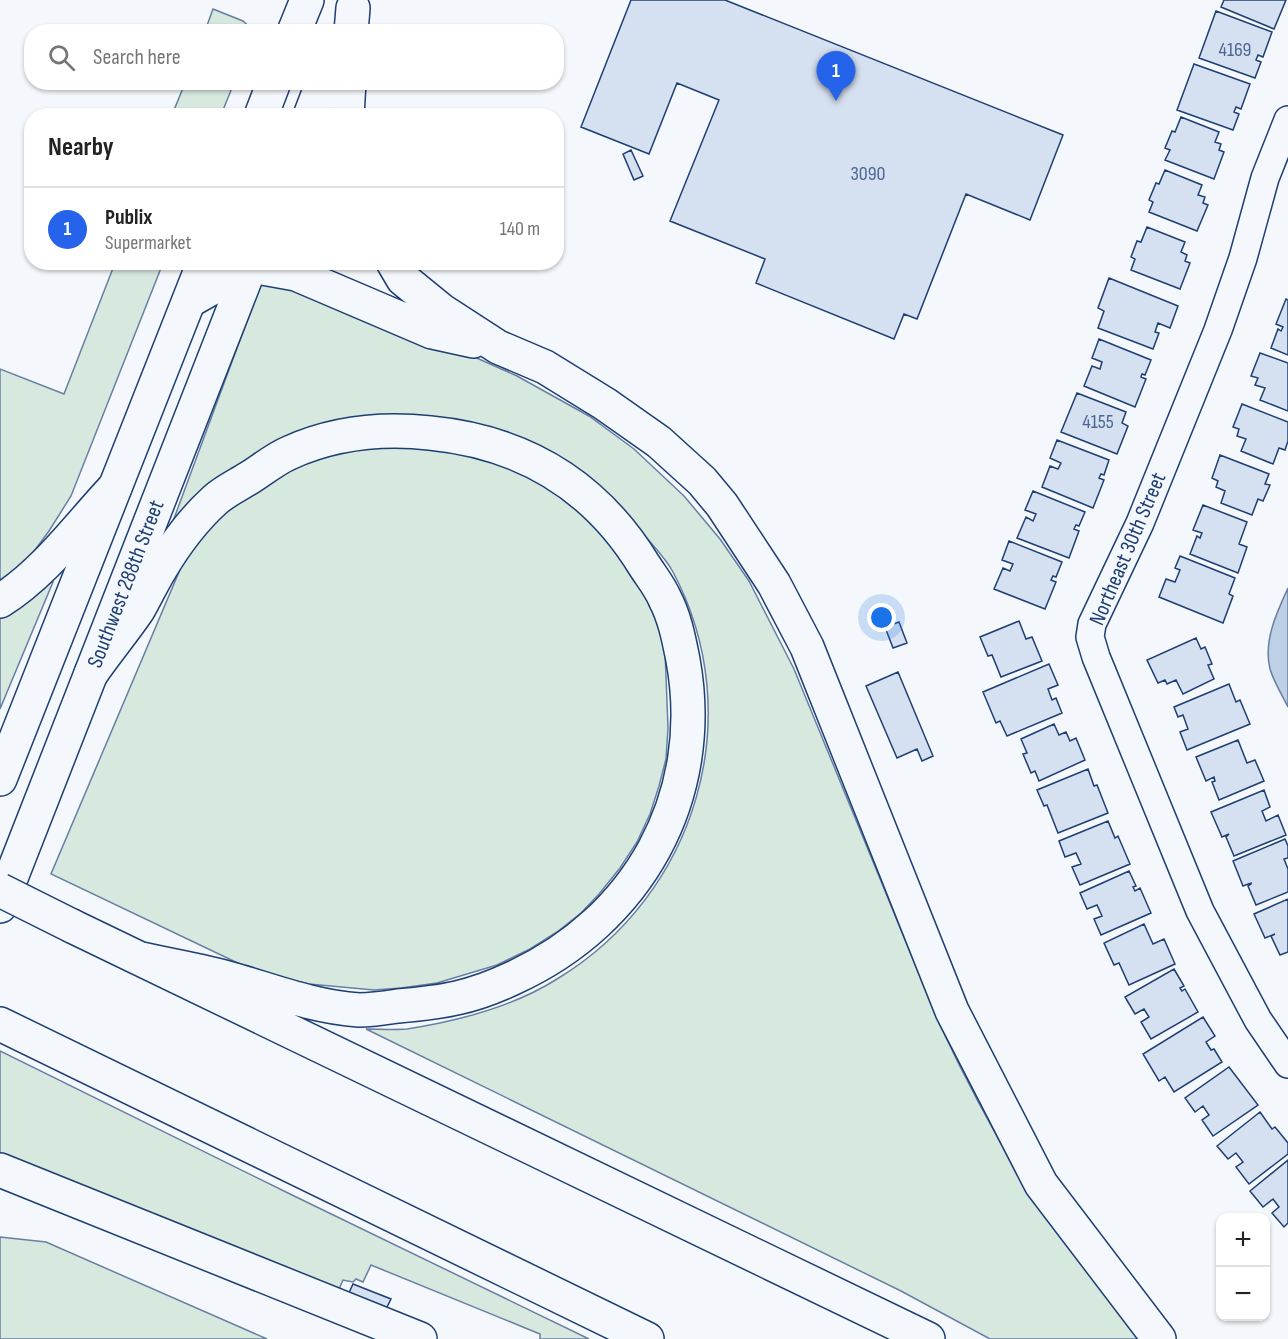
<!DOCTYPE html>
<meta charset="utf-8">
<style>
body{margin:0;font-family:"Sofia Sans Condensed",sans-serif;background:#f6f6f6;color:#222}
.controls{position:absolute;right:18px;bottom:18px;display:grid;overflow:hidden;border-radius:12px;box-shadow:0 2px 4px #0004}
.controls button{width:54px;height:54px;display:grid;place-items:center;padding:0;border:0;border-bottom:2px solid #e0e0e0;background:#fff;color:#222;font:30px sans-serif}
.you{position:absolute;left:882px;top:618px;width:21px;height:21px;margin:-15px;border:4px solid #fff;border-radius:50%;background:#1a73e8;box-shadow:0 0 0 9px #1a73e833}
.badge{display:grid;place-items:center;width:39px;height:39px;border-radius:50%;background:#2563eb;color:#fff;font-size:20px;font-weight:700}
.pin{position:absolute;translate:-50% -50px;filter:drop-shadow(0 2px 3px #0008)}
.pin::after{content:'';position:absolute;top:32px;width:21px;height:18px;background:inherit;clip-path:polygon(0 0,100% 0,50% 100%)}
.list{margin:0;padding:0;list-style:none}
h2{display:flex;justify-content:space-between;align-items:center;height:78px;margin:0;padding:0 24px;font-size:26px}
h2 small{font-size:20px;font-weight:400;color:#767676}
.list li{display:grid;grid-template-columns:39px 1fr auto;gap:18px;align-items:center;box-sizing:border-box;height:84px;padding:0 24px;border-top:2px solid #e0e0e0}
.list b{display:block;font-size:22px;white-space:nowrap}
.list p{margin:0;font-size:20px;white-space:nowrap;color:#767676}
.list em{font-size:20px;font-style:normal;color:#767676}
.icon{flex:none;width:33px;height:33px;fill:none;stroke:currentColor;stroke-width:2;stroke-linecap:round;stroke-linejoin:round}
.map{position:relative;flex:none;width:1288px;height:1339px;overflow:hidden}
.search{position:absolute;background:#fff;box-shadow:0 2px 4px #0004;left:24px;top:24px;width:540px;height:66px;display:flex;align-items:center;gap:15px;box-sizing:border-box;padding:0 21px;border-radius:24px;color:#767676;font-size:22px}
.panel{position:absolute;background:#fff;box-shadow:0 2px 4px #0004;left:24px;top:108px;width:540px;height:162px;border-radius:24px}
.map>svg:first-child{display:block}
.green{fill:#d7e8df;stroke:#687fa3;stroke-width:1.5}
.water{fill:#bed0e5;stroke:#687fa3;stroke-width:1.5}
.building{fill:#d5e0f0;stroke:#1d3f73;stroke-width:1.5}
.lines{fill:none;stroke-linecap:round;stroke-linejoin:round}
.minor-casing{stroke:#1d3f73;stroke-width:30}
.major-casing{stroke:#1d3f73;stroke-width:36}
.highway-casing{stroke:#1d3f73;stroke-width:36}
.minor{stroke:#f4f7fb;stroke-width:27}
.major{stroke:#f4f7fb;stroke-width:33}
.highway{stroke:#f4f7fb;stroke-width:33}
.highway-bridge-casing{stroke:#1d3f73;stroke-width:36;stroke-linecap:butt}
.highway-bridge{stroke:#f4f7fb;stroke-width:33}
.labels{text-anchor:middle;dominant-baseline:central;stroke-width:4.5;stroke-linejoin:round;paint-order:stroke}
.number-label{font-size:20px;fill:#4b6792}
.street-label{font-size:22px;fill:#1d3f73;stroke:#f4f7fb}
</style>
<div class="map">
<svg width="1288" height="1339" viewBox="0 0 1288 1339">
<rect width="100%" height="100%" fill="#f4f7fb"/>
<path class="green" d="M 213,9 L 243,21 L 254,31 L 205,31 Z
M 185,83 L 185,82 L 234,83 L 221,115 L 172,115 Z
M 115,263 L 163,263 L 71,496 L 49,531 L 26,562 L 0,583 L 0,369 L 64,394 Z
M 270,281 L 470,355 L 517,376 L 589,416 L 634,449 L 684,496 L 720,539 L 749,581 L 794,669 L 940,1025 C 968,1085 999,1143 1034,1198 C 1066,1248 1104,1294 1144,1339 L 990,1339 L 901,1291 L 366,1029 C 379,1029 394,1030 407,1029 C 458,1021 513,1007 557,979 C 696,895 750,717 673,572 C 665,557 651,544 641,531 C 625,513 610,495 591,480 C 580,472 551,468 537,464 C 480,450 424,435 368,420 L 172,524 L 261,283 Z
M 392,441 L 486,455 L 561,494 L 613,542 L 648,599 L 660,628 L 665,651 L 668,728 L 666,759 L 659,786 L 650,814 L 637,842 L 620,868 L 599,894 L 581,913 L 557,932 L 530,949 L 497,965 L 437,983 L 401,988 L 374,990 L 309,984 L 274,976 L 244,966 L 51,874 L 193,539 L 210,519 L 300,461 Z
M 47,582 L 53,582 L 0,709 L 0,616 Z
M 0,1051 L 290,1194 L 589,1339 L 540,1339 L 540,1334 L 371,1265 L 363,1282 L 356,1279 L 353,1282 L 343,1280 L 339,1289 L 0,1157 Z
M 0,1237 L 46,1242 L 267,1339 L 0,1339 Z"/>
<path class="water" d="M 1288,588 L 1288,707 C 1282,695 1274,682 1270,669 C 1263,641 1277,612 1288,588 Z"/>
<path class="building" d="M 631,0 L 725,0 L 1063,135 L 1030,220 L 966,194 L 917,319 L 904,314 L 894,339 L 756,283 L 765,259 L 670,221 L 719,100 L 677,83 L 649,154 L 581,127 Z
M 1224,0 L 1286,0 L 1274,29 L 1221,7 Z
M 1216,11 L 1272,32 L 1263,57 L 1258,55 L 1256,60 L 1261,62 L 1255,78 L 1199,58 Z
M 1194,64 L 1250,84 L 1241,109 L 1236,107 L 1234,112 L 1239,114 L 1233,130 L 1177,110 Z
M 1181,117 L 1219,132 L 1215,142 L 1221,144 L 1219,150 L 1224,152 L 1214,179 L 1165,160 L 1170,150 L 1165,148 L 1172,131 L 1175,132 Z
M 631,150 L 643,176 L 634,180 L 623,154 Z
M 1165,170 L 1202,185 L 1198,195 L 1205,197 L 1203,203 L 1208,205 L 1197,231 L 1149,212 L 1153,202 L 1149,200 L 1156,183 L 1159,184 Z
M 1147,227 L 1185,242 L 1181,252 L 1187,255 L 1185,261 L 1190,263 L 1180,289 L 1131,270 L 1135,259 L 1131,257 L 1137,241 L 1141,242 Z
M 1109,278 L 1178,306 L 1170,328 L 1158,323 L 1155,332 L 1159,333 L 1153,349 L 1098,328 L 1104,311 L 1098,308 Z
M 1286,299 L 1288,300 L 1288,355 L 1271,348 L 1278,329 L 1281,331 L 1283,327 L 1276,324 Z
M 1099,339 L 1151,360 L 1145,375 L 1142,374 L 1141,377 L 1146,379 L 1135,407 L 1084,386 L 1092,366 L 1100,369 L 1102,362 L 1092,358 Z
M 1260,353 L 1288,363 L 1288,411 L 1260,400 L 1265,388 L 1255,385 L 1258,378 L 1251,376 Z
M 1077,393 L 1126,412 L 1122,423 L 1128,426 L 1117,454 L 1061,432 Z
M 1242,404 L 1288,422 L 1288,441 L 1285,450 L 1279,448 L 1273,464 L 1241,451 L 1246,439 L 1237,436 L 1239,429 L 1233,427 Z
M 1057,440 L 1109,460 L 1104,475 L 1101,474 L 1099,478 L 1104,480 L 1093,508 L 1042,487 L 1050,466 L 1058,469 L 1061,463 L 1050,458 Z
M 1220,455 L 1269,474 L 1265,484 L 1270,485 L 1263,501 L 1258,499 L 1252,515 L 1221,503 L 1225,491 L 1216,487 L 1218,481 L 1212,478 Z
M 1033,491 L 1085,512 L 1079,526 L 1076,525 L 1074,529 L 1079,531 L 1069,558 L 1017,538 L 1026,517 L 1033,521 L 1036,514 L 1025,510 Z
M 1203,505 L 1247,522 L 1239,544 L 1247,547 L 1238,573 L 1190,554 L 1197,536 L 1200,538 L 1202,533 L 1193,530 Z
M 1009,541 L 1062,562 L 1056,577 L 1053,576 L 1051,580 L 1056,582 L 1045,609 L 994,589 L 1003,568 L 1010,571 L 1013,564 L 1002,560 Z
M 1180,556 L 1235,578 L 1229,594 L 1233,596 L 1223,623 L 1159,597 L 1166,579 L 1175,582 L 1180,570 L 1175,568 Z
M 1019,621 L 1026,639 L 1032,637 L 1042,661 L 1001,677 L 992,655 L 988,656 L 980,637 Z
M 899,622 L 907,643 L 893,648 L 885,627 Z
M 1196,638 L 1201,649 L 1205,647 L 1212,664 L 1208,665 L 1214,679 L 1183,694 L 1176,680 L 1167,684 L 1165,680 L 1158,683 L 1147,660 Z
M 1049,664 L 1058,685 L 1048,689 L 1052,700 L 1056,698 L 1062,713 L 1007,736 L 1000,721 L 996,723 L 983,692 Z
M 898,672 L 933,756 L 922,761 L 917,749 L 897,758 L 866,686 Z
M 1229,684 L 1236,702 L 1240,700 L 1250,724 L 1187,750 L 1180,732 L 1188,729 L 1183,715 L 1178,717 L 1174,707 Z
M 1054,724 L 1059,735 L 1066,732 L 1070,741 L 1076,738 L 1085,760 L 1039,781 L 1035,771 L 1031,773 L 1023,754 L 1027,753 L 1021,739 Z
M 1238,740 L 1247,763 L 1255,760 L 1264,781 L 1219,800 L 1212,782 L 1215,781 L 1214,777 L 1206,781 L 1196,757 Z
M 1088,769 L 1094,786 L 1097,785 L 1108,813 L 1058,833 L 1047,805 L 1044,806 L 1037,790 Z
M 1264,790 L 1270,807 L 1262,811 L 1266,821 L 1278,815 L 1286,835 L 1234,856 L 1226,837 L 1229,834 L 1222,837 L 1211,812 Z
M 1108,821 L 1115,838 L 1118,836 L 1130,864 L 1080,885 L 1072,867 L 1081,864 L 1076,853 L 1065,857 L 1059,841 Z
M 1285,839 L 1288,846 L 1288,858 L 1284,859 L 1288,869 L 1288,892 L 1256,905 L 1248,886 L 1251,884 L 1251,883 L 1243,886 L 1233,861 Z
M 1129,871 L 1136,886 L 1133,887 L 1135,891 L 1140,888 L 1151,913 L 1101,935 L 1094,919 L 1102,916 L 1097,905 L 1087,909 L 1080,893 Z
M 1288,899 L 1288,952 L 1280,955 L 1271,936 L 1275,934 L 1265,938 L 1254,914 Z
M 1144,924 L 1153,944 L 1164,939 L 1175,964 L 1129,985 L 1119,963 L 1114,965 L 1104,943 Z
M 1174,969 L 1184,986 L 1180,988 L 1182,991 L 1185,989 L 1198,1012 L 1151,1039 L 1141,1022 L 1149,1017 L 1144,1009 L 1135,1014 L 1125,997 Z
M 1203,1017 L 1215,1036 L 1206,1042 L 1211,1050 L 1214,1049 L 1222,1062 L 1174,1092 L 1165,1077 L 1159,1081 L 1143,1054 Z
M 1229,1067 L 1258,1105 L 1213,1136 L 1202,1120 L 1209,1115 L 1203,1106 L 1195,1112 L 1185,1098 Z
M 1260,1112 L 1272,1129 L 1275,1127 L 1288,1143 L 1288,1154 L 1249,1184 L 1236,1167 L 1243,1162 L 1236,1153 L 1228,1159 L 1217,1146 Z
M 1288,1160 L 1288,1223 L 1284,1227 L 1272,1213 L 1279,1207 L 1273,1199 L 1263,1207 L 1250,1191 Z
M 353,1284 L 391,1299 L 386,1309 L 348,1295 Z"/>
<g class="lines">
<g class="minor-casing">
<path id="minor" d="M 1288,120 L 1265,178 L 1243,258 L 1218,330 L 1140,523 L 1092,624 L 1090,637 L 1096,657 L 1200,911 L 1258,1020 L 1288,1064"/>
</g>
<g class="major-casing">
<path id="major" d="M 294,32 L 307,0
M 261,116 L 274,82
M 310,116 L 323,82
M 0,779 L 204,262
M 0,906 L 252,262"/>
</g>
<g class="highway-casing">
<path id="highway" d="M 351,32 L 353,8
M 347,116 L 349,82
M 393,262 L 403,279 L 441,310 L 498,347 L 545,367 L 605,404 L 659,442 L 702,481 L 722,505 L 774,584 L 807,647 L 952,1011 L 1041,1184 L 1159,1339
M 189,301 L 251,266 L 296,274 L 432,332 L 473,341
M 0,601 C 45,573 79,525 115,487
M 91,674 C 106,652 123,632 138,610 C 146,596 153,581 161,568 C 176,543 194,519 215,500 C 225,491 238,485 249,478 C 262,470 275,459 289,453 C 333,433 383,428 430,433 C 523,442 595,485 644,565 C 651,576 660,587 665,599 C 675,618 679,640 683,660 C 708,797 638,921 513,978 C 471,998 443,1002 398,1006 C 385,1008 371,1010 359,1010 C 315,1007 276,992 235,980 C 205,971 173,966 142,959
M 72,926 L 928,1339
M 0,1024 L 647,1339
M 0,1170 L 420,1339"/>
</g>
<use href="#minor" class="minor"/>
<use href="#major" class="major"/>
<use href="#highway" class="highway"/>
<g class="highway-bridge-casing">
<path id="highway-bridge" d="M 0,890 L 72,926"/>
</g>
<use href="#highway-bridge" class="highway-bridge"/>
</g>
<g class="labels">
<g class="number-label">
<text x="1235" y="50">4169</text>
<text x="868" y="174">3090</text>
<text x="1098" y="422">4155</text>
</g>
<g class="street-label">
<text transform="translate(1128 549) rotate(-67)">Northeast 30th Street</text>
<text transform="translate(126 584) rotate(-69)">Southwest 288th Street</text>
</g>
</g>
</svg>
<div class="controls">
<button>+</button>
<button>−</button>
</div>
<div class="you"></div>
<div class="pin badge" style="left:836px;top:101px">1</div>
<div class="search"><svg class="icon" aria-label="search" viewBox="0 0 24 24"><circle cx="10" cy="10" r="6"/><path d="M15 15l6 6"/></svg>Search here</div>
<section class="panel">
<h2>Nearby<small></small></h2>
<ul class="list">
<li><span class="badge">1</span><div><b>Publix</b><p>Supermarket</p></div><em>140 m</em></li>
</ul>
</section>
</div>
